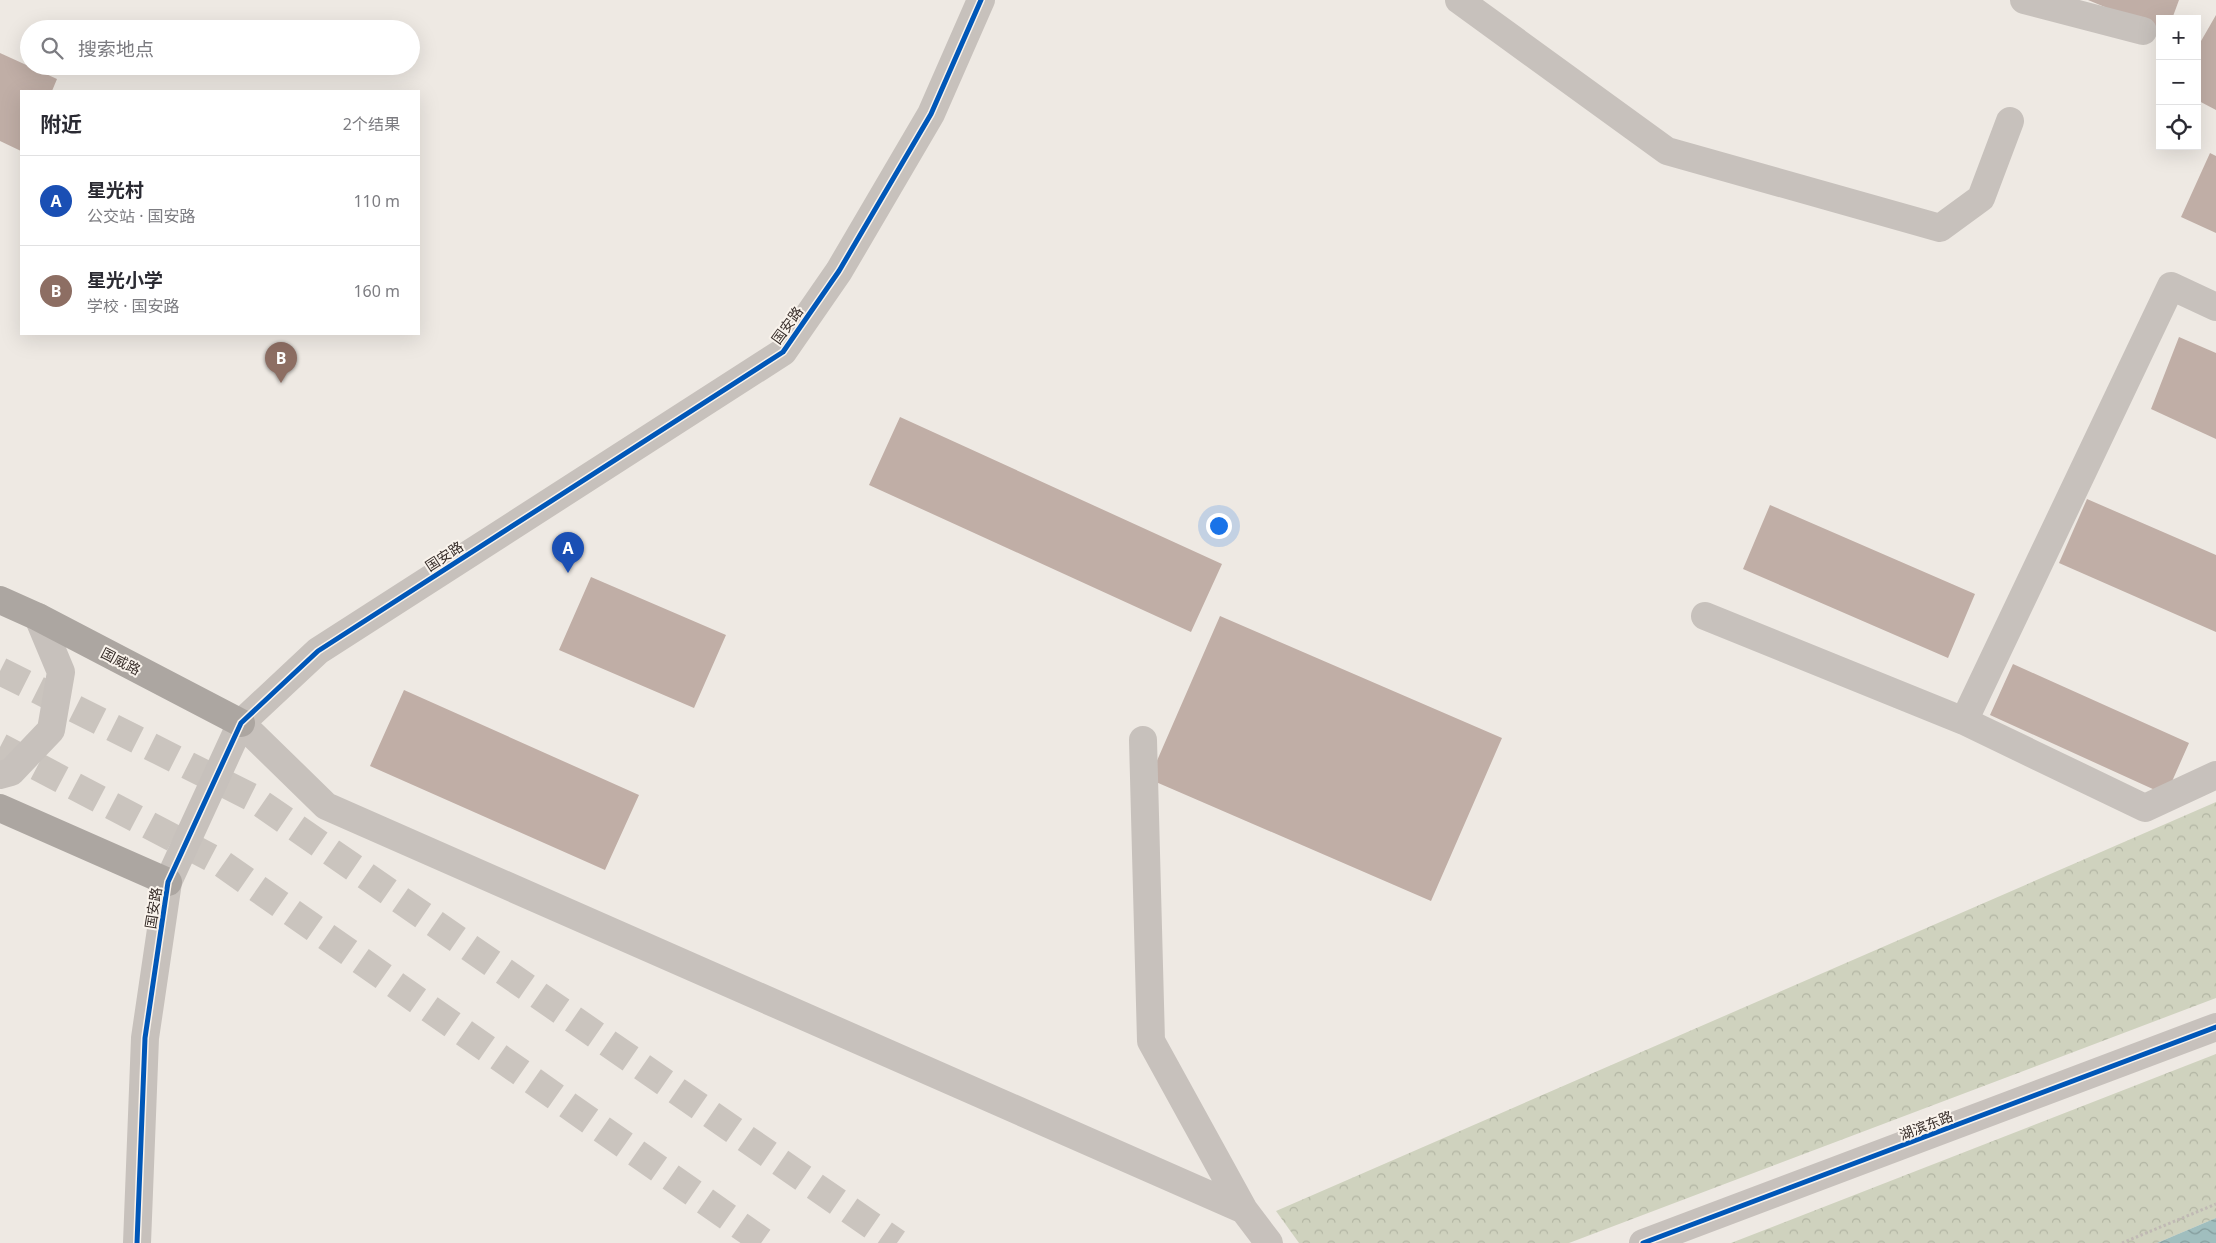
<!DOCTYPE html>
<html lang="zh">
<meta charset="utf-8">
<style>
body{margin:0;font-family:"Noto Sans","Noto Sans SC",sans-serif;background:#f7f7f7;color:#2b2b33}
.controls{position:absolute;right:15px;top:15px;display:grid;overflow:hidden;border-radius:0px;box-shadow:0 5px 20px #0002}
.controls button{width:45px;height:45px;display:grid;place-items:center;padding:0;border:0;border-bottom:1px solid #e1e1e2;background:#fff;color:#2b2b33;font:25px sans-serif}
.you{position:absolute;left:1218px;top:525px;width:18px;height:18px;margin:-12px;border:4px solid #fff;border-radius:50%;background:#1a73e8;box-shadow:0 0 0 8px #1a73e833}
.badge{display:grid;place-items:center;width:32px;height:32px;border-radius:50%;background:#db2777;color:#fff;font-size:16px;font-weight:700}
.pin{position:absolute;translate:-50% -41px;filter:drop-shadow(0 1px 2px #0008)}
.pin::after{content:'';position:absolute;top:26px;width:18px;height:15px;background:inherit;clip-path:polygon(0 0,100% 0,50% 100%)}
.list{margin:0;padding:0;list-style:none}
h2{display:flex;justify-content:space-between;align-items:center;height:65px;margin:0;padding:0 20px;font-size:21px}
h2 small{font-size:16px;font-weight:400;color:#7c7c81}
.list li{display:grid;grid-template-columns:32px 1fr auto;gap:15px;align-items:center;box-sizing:border-box;height:90px;padding:0 20px;border-top:1px solid #e1e1e2}
.list b{display:block;font-size:19px;white-space:nowrap}
.list p{margin:0;font-size:16px;white-space:nowrap;color:#7c7c81}
.list em{font-size:16px;font-style:normal;color:#7c7c81}
.icon{flex:none;width:28px;height:28px;fill:none;stroke:currentColor;stroke-width:2;stroke-linecap:round;stroke-linejoin:round}
.map{position:relative;flex:none;width:2216px;height:1243px;overflow:hidden}
.search{position:absolute;background:#fff;box-shadow:0 5px 20px #0002;left:20px;top:20px;width:400px;height:55px;display:flex;align-items:center;gap:12px;box-sizing:border-box;padding:0 18px;border-radius:28px;color:#7c7c81;font-size:19px}
.panel{position:absolute;background:#fff;box-shadow:0 5px 20px #0002;left:20px;top:90px;width:400px;height:245px;border-radius:0px}
.map>svg:first-child{display:block}
.park{fill:url(#park-crowns)}
.water{fill:url(#water-waves)}
.building{fill:#c0aea6}
.lines{fill:none;stroke-linecap:round;stroke-linejoin:round}
.major-tunnel{stroke:#cac4be;stroke-width:28;stroke-dasharray:28 14;stroke-linecap:butt}
.path{stroke:#c0b9b4;stroke-width:3;stroke-dasharray:2.5 2.5;stroke-linecap:butt}
.minor{stroke:#c7c1bc;stroke-width:28}
.major{stroke:#aca6a1;stroke-width:28}
.cycleway-casing{stroke:#f9f3ec;stroke-width:8}
.cycleway{stroke:#0057b8;stroke-width:5}
.labels{text-anchor:middle;dominant-baseline:central;stroke-width:4;stroke-linejoin:round;paint-order:stroke}
.street-label{font-size:14px;fill:#382e2a;stroke:#f9f3ec}
</style>
<div class="map">
<svg width="2216" height="1243" viewBox="0 0 2216 1243">
<defs>
<pattern id="park-crowns" width="20" height="18" patternUnits="userSpaceOnUse" patternTransform="scale(1.25)"><rect width="20" height="18" fill="#cfd2be"/><path d="M2 6a3 3 0 1 1 6 0M12 15a3 3 0 1 1 6 0" fill="none" stroke="#b2b5a3"/></pattern>
<pattern id="water-waves" width="16" height="10" patternUnits="userSpaceOnUse" patternTransform="scale(1.25)"><rect width="16" height="10" fill="#a0bebe"/><path d="M0 5q4-4 8 0t8 0" fill="none" stroke="#839b9b"/></pattern>
</defs>
<rect width="100%" height="100%" fill="#eee9e3"/>
<path class="park" d="M 2216,802 L 2216,998 L 1569,1243 L 1299,1243 L 1276,1211 Z
M 2216,1054 L 2216,1218 L 2157,1243 L 1731,1243 Z"/>
<path class="water" d="M 2216,1218 L 2216,1243 L 2157,1243 Z"/>
<path class="building" d="M 2088,0 L 2179,0 L 2172,19 L 2160,19 L 2160,30 Z
M 2216,15 L 2216,110 L 2197,100 L 2197,48 Z
M 0,53 L 57,79 L 52,91 L 21,91 L 21,151 L 0,141 Z
M 2210,153 L 2216,156 L 2216,233 L 2181,217 Z
M 2179,337 L 2216,353 L 2216,439 L 2151,409 Z
M 900,417 L 1222,564 L 1191,632 L 869,485 Z
M 2087,499 L 2216,555 L 2216,632 L 2059,563 Z
M 1770,505 L 1975,594 L 1948,658 L 1743,569 Z
M 591,577 L 726,635 L 694,708 L 559,650 Z
M 1220,616 L 1502,738 L 1431,901 L 1149,779 Z
M 2013,664 L 2189,743 L 2166,795 L 1990,715 Z
M 404,690 L 639,795 L 605,870 L 370,766 Z"/>
<g class="lines">
<path class="major-tunnel" d="M 0,671 L 253,798 L 897,1243
M 0,747 L 221,863 L 765,1243"/>
<path class="path" d="M 2122,1243 L 2216,1204"/>
<path class="minor" d="M 1459,0 L 1667,151 L 1940,228 L 1981,198 L 2010,121
M 2024,0 L 2143,31
M 1705,616 L 1964,721 L 2171,286 L 2216,307
M 1964,721 L 2145,808 L 2216,775
M 241,723 L 326,806 L 1244,1210 L 1269,1243
M 1143,740 L 1151,1041 L 1244,1210
M 0,775 L 11,772 L 51,730 L 61,672 L 38,617
M 137,1243 L 145,1038 L 168,882 L 241,723 L 318,651 L 783,352 L 839,271 L 931,114 L 981,0
M 1643,1243 L 2216,1027"/>
<path class="major" d="M 0,600 L 38,617 L 241,723
M 0,808 L 168,882"/>
<g class="cycleway-casing">
<path id="cycleway" d="M 137,1243 L 145,1038 L 168,882 L 241,723 L 318,651 L 783,352 L 839,271 L 931,114 L 981,0
M 1643,1243 L 2216,1027"/>
</g>
<use href="#cycleway" class="cycleway"/>
</g>
<g class="labels">
<g class="street-label">
<text transform="translate(787 325) rotate(-54)">国安路</text>
<text transform="translate(444 556) rotate(-33)">国安路</text>
<text transform="translate(121 661) rotate(27)">国威路</text>
<text transform="translate(153 908) rotate(-81)">国安路</text>
<text transform="translate(1926 1125) rotate(-21)">湖滨东路</text>
</g>
</g>
</svg>
<div class="controls">
<button>+</button>
<button>−</button>
<button><svg class="icon" aria-label="locate" viewBox="0 0 24 24"><circle cx="12" cy="12" r="6"/><path d="M12 2v4M12 18v4M2 12h4M18 12h4"/></svg></button>
</div>
<div class="you"></div>
<div class="pin badge" style="left:568px;top:573px;background:#1a4fb4">A</div>
<div class="pin badge" style="left:281px;top:383px;background:#8d6e63">B</div>
<div class="search"><svg class="icon" aria-label="search" viewBox="0 0 24 24"><circle cx="10" cy="10" r="6"/><path d="M15 15l6 6"/></svg>搜索地点</div>
<section class="panel">
<h2>附近<small>2个结果</small></h2>
<ul class="list">
<li><span class="badge" style="background:#1a4fb4">A</span><div><b>星光村</b><p>公交站 · 国安路</p></div><em>110 m</em></li>
<li><span class="badge" style="background:#8d6e63">B</span><div><b>星光小学</b><p>学校 · 国安路</p></div><em>160 m</em></li>
</ul>
</section>
</div>
